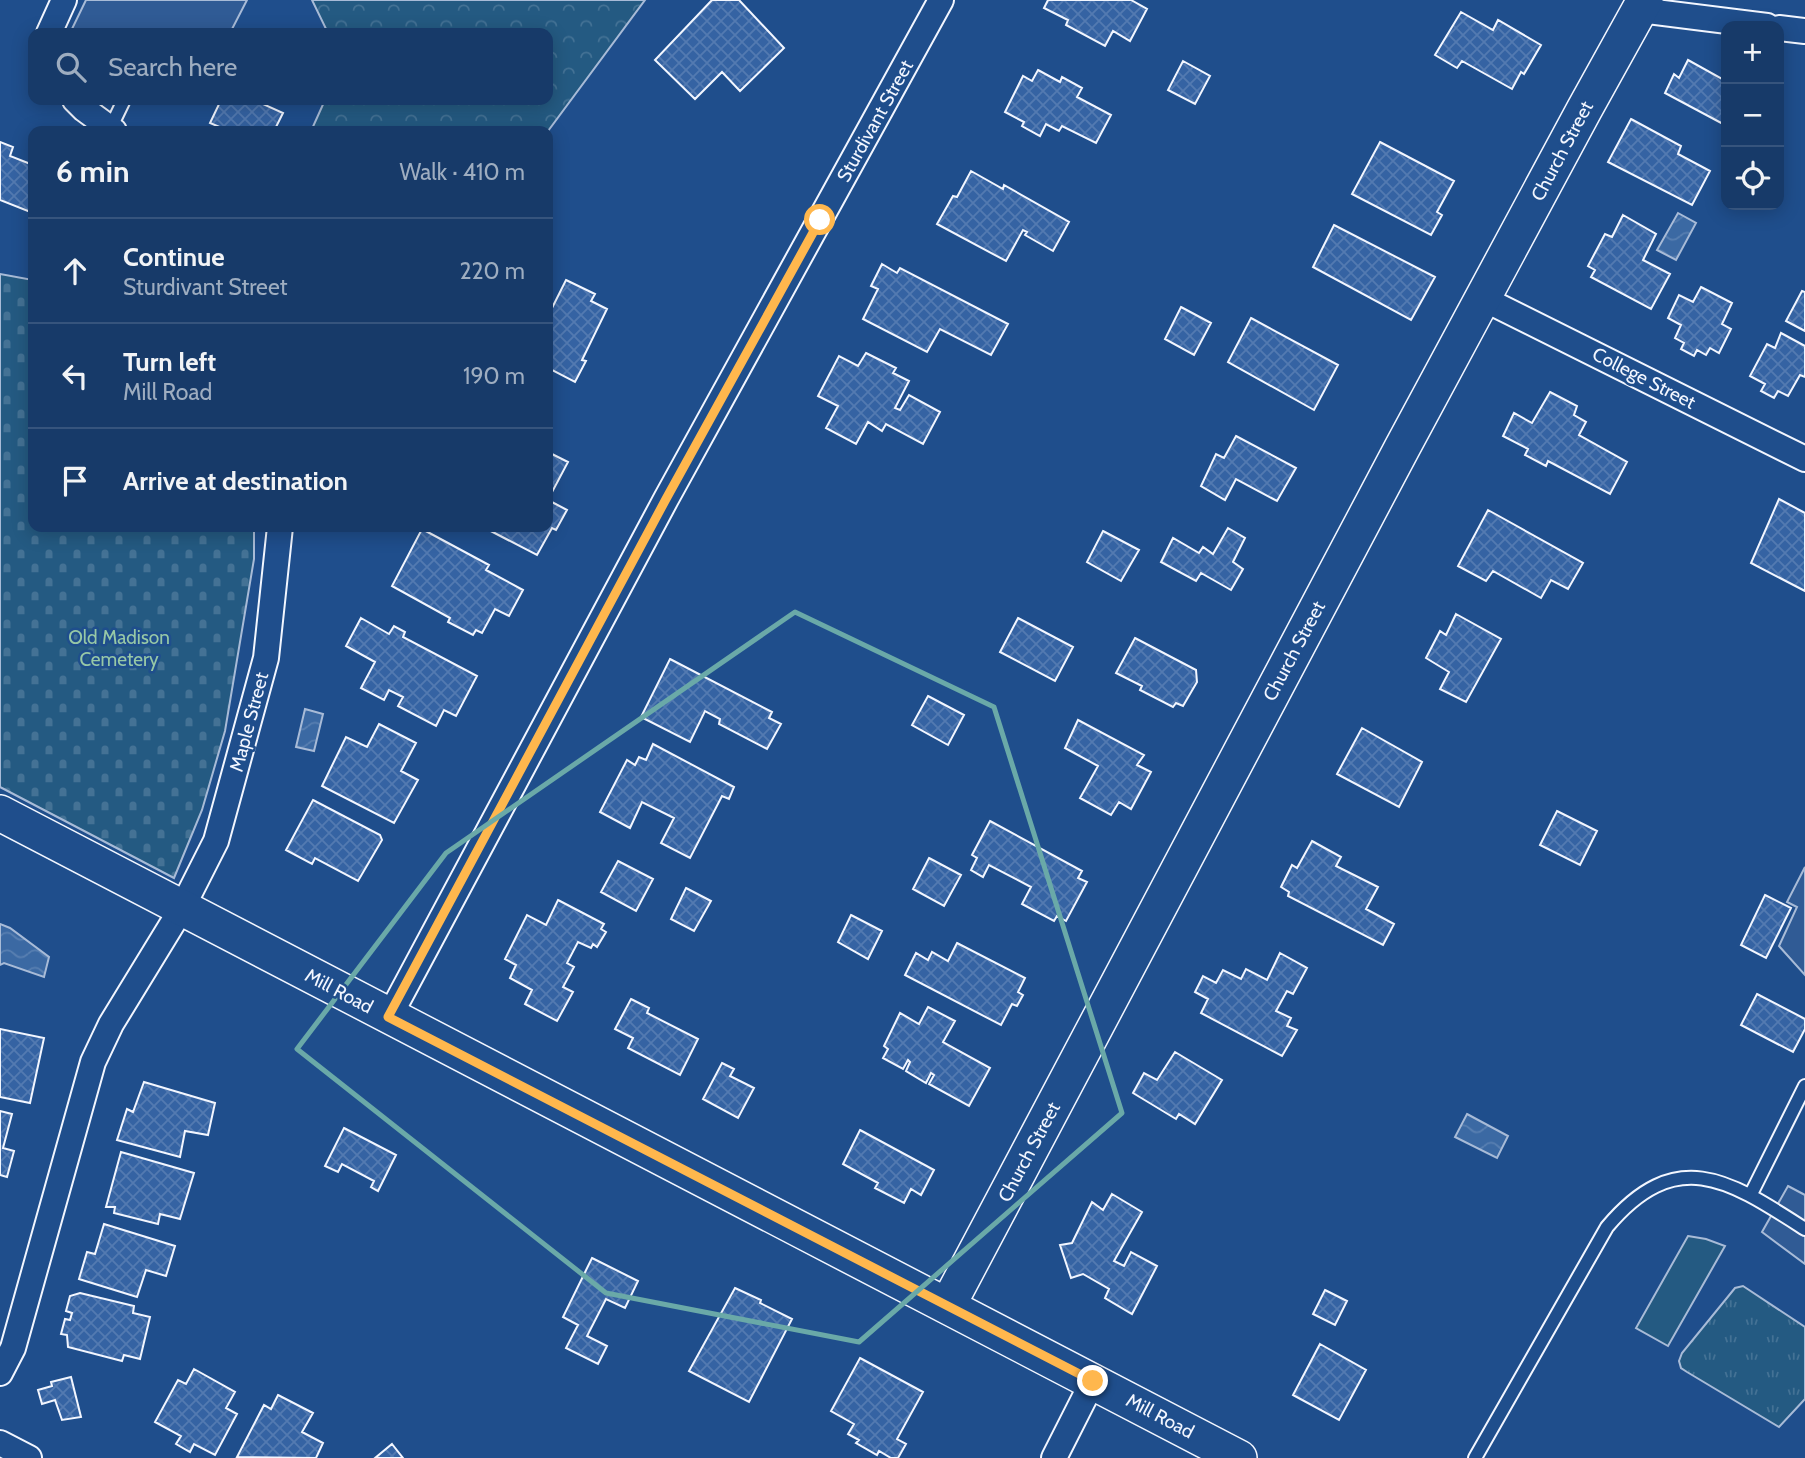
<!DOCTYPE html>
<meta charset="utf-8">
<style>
body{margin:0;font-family:Cabin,sans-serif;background:#20416f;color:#f1f3f6}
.controls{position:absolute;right:21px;top:21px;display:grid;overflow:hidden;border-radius:14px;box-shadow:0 4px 18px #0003}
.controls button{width:63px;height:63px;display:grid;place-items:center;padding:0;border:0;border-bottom:2px solid #36547d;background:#173a69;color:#f1f3f6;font:35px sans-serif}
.stop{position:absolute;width:21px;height:21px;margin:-16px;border:5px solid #ffb74d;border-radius:50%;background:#fff}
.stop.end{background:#ffb74d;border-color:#fff;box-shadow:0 2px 7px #0008}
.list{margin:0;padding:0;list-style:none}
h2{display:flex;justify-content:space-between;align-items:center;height:91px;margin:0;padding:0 28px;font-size:30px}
h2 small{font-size:23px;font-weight:400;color:#9eadc0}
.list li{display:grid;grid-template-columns:46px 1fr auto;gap:21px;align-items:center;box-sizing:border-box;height:105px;padding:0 28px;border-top:2px solid #36547d}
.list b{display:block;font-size:26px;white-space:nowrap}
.list p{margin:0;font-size:23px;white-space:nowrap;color:#9eadc0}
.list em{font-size:23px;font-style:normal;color:#9eadc0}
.icon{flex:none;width:38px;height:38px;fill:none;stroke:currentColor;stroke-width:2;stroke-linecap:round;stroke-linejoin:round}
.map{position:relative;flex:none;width:1805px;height:1458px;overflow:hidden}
.search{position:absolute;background:#173a69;box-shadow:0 4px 18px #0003;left:28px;top:28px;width:525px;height:77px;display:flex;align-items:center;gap:18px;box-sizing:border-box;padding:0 24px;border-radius:14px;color:#9eadc0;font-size:26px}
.panel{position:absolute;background:#173a69;box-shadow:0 4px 18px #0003;left:28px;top:126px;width:525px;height:406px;border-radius:14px}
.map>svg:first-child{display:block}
.grass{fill:url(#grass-tufts);stroke:#a8bbd7;stroke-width:2}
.forest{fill:url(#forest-crowns);stroke:#a8bbd7;stroke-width:2}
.cemetery{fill:url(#cemetery-stones);stroke:#a8bbd7;stroke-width:2}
.pitch{fill:#245a82;stroke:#a8bbd7;stroke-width:2}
.parking{fill:#305b95;stroke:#a8bbd7;stroke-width:2}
.water{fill:url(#water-waves);stroke:#a8bbd7;stroke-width:2}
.building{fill:url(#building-cross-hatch);stroke:#f2f6ff;stroke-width:2}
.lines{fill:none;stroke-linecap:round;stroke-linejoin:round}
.lane-casing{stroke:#f2f6ff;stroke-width:16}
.street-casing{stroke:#f2f6ff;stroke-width:28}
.secondary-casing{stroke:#f2f6ff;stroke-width:38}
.lane{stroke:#1f4e8c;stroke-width:12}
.street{stroke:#1f4e8c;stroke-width:24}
.secondary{stroke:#1f4e8c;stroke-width:35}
.route{stroke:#ffb74d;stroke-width:9}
.marked{fill:none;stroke:#6aa9a8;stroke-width:5;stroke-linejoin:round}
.labels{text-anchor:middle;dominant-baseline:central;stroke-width:5;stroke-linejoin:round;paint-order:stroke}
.street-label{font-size:19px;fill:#f2f6ff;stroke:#1f4e8c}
.park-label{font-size:19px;fill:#97c8a6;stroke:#1f4e8c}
</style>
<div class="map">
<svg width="1805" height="1458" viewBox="0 0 1805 1458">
<defs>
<pattern id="grass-tufts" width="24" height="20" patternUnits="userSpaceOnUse" patternTransform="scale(1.75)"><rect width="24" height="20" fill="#245a82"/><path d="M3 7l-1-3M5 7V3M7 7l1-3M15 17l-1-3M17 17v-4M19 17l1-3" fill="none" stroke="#447295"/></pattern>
<pattern id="forest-crowns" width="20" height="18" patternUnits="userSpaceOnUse" patternTransform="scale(1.75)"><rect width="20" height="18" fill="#245a82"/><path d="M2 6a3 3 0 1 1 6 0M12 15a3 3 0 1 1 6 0" fill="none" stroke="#447295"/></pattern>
<pattern id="cemetery-stones" width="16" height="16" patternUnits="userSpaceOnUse" patternTransform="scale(1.75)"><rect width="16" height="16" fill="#245a82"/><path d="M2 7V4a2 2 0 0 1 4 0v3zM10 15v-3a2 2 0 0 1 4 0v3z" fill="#447295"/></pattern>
<pattern id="water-waves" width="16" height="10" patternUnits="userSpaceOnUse" patternTransform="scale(1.75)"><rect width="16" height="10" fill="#3b69a3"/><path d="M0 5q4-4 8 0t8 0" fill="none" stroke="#587fb1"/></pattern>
<pattern id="building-cross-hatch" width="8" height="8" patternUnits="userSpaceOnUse" patternTransform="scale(1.75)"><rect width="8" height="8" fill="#3563a3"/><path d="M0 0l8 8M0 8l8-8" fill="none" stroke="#537ab1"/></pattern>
</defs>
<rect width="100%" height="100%" fill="#1f4e8c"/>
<path class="grass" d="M 1743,1286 L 1805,1327 L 1805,1399 L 1779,1427 L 1687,1372 L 1681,1368 L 1679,1361 L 1682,1353 L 1735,1288 Z"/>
<path class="forest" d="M 312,0 L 645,0 L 548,131 L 311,131 L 325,100 L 548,100 L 548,33 L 328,33 Z"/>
<path class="cemetery" d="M 0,274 L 33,280 L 33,527 L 254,527 L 254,559 L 225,731 L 202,810 L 174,878 L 0,787 Z"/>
<path class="pitch" d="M 1688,1236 L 1706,1239 L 1725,1246 L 1668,1346 L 1636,1328 Z"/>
<path class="parking" d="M 86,0 L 247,0 L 230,33 L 70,33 Z
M 1805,867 L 1805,975 L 1779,946 L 1797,907 L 1787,902 Z
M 1788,1186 L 1805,1195 L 1805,1264 L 1762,1232 Z"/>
<path class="water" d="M 1678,213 L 1696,223 L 1676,260 L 1657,250 Z
M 305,709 L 323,714 L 314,751 L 296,747 Z
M 0,924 L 10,928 L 49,957 L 44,977 L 4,963 L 0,965 Z
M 1467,1114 L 1508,1136 L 1497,1158 L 1455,1137 Z"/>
<path class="building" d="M 712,0 L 739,0 L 784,48 L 740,91 L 722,72 L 695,99 L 655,60 Z
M 1048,0 L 1131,0 L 1147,9 L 1130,41 L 1113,31 L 1105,46 L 1066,25 L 1068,20 L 1044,8 Z
M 1461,12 L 1493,30 L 1498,20 L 1541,45 L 1524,74 L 1521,72 L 1512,89 L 1462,61 L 1457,68 L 1435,55 Z
M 1688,60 L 1726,81 L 1725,125 L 1665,93 L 1674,74 L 1679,78 Z
M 1183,61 L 1210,76 L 1195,104 L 1168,90 Z
M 1038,70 L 1060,82 L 1062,77 L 1082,88 L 1077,97 L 1111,115 L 1096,143 L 1062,126 L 1059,131 L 1046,124 L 1040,136 L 1022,126 L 1024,122 L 1005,112 L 1023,76 L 1032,81 Z
M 221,100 L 254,100 L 283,113 L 274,131 L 229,131 L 210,123 Z
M 1631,119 L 1681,146 L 1678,154 L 1710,171 L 1692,205 L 1608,162 Z
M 0,142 L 13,147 L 10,156 L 33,165 L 33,213 L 0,200 Z
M 1380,142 L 1454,181 L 1437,212 L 1442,215 L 1431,235 L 1352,194 Z
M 971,171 L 1003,189 L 1004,185 L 1069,222 L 1053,251 L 1025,235 L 1027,232 L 1023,230 L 1006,261 L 937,224 L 953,196 L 957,197 Z
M 1623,215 L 1656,234 L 1643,260 L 1670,274 L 1651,309 L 1591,277 L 1595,270 L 1588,266 L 1605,234 L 1612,237 Z
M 1334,225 L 1435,277 L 1411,320 L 1313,267 Z
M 882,264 L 897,273 L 900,268 L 1008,324 L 991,355 L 940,329 L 927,352 L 863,319 L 878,289 L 871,286 Z
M 566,280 L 595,294 L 591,301 L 607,309 L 582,360 L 586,361 L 575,382 L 548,368 L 548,316 Z
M 1701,287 L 1732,303 L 1722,324 L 1731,329 L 1719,353 L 1710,348 L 1706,355 L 1697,350 L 1694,356 L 1681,349 L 1684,343 L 1675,338 L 1681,325 L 1668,318 L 1679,295 L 1693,302 Z
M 1802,291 L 1805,292 L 1805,331 L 1786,321 Z
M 1181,307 L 1211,323 L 1194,355 L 1165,339 Z
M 1251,318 L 1338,365 L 1314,410 L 1228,362 Z
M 1781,333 L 1805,346 L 1805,377 L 1800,375 L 1788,396 L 1778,391 L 1774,398 L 1761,391 L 1765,384 L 1750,376 L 1767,344 L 1775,348 Z
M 866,353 L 896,368 L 893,373 L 909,381 L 895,408 L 900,410 L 909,395 L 940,412 L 923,444 L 886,424 L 882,431 L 868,422 L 856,444 L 826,428 L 838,406 L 818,396 L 839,356 L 858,366 Z
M 1550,392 L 1577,406 L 1574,415 L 1586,422 L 1579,435 L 1627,462 L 1610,494 L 1548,461 L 1546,466 L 1525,455 L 1528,449 L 1503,436 L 1514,413 L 1532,423 Z
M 1236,436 L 1296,468 L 1277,501 L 1236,479 L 1225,500 L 1201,486 L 1216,454 L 1224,458 Z
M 548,452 L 568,462 L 550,496 L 548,495 Z
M 1779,499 L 1805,513 L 1805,591 L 1751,563 Z
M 548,500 L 567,510 L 556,530 L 552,528 L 537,555 L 483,527 L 548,527 Z
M 1488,510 L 1583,563 L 1568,589 L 1551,580 L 1541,598 L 1493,571 L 1486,581 L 1458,566 Z
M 1228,528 L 1245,538 L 1233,562 L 1243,569 L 1231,590 L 1201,573 L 1196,581 L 1161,562 L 1173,538 L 1199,553 L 1203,547 L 1213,554 Z
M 422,529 L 489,565 L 486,570 L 523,590 L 509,616 L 495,609 L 482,633 L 476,630 L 473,635 L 448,622 L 450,618 L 392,586 Z
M 1103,531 L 1139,550 L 1121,581 L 1087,562 Z
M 1456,614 L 1501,639 L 1466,702 L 1440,689 L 1449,672 L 1426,658 L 1440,631 L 1446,635 Z
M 361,618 L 389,634 L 394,626 L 405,632 L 403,637 L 477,676 L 456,716 L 444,710 L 436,726 L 398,706 L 403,697 L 389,690 L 384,700 L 361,688 L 375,662 L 346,646 Z
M 1018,618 L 1073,647 L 1055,681 L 1000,652 Z
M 1135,638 L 1196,670 L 1197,682 L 1183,706 L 1176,703 L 1173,707 L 1140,690 L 1142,686 L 1116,673 Z
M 670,659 L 772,712 L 769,718 L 781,724 L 767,749 L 719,724 L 720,719 L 705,711 L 690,742 L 641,717 Z
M 928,696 L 964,715 L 948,745 L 912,725 Z
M 1078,720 L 1144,755 L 1137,765 L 1151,772 L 1131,809 L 1119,802 L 1111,815 L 1080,798 L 1098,766 L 1065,748 Z
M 379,724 L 416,743 L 401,771 L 418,780 L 394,823 L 322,786 L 346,737 L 367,747 Z
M 1362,728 L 1422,762 L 1399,807 L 1337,774 Z
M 653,744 L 734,787 L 729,799 L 722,796 L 690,858 L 661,843 L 674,818 L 642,802 L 630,828 L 600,812 L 627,760 L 635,765 L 639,757 L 646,760 Z
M 313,800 L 380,835 L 382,840 L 358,881 L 315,858 L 312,864 L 286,850 Z
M 1557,811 L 1597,831 L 1580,865 L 1540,845 Z
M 990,821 L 1082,871 L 1078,878 L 1087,882 L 1066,921 L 1057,916 L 1054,921 L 1022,904 L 1031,887 L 989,865 L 983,877 L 971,870 L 977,858 L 972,855 Z
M 1312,841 L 1341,857 L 1336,866 L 1378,887 L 1366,909 L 1394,924 L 1383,945 L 1288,896 L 1289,892 L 1281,887 L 1292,865 L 1297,868 Z
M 929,858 L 961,875 L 944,906 L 913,889 Z
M 618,861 L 653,879 L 636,911 L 601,892 Z
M 686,888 L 711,901 L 694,931 L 671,919 Z
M 1765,895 L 1791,908 L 1766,958 L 1741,945 Z
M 558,900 L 604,924 L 601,929 L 606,932 L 597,947 L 593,944 L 591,948 L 578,942 L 567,963 L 574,967 L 563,987 L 573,992 L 557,1021 L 525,1004 L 532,990 L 510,978 L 516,965 L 505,959 L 527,915 L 546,925 Z
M 851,915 L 882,931 L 868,959 L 838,942 Z
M 957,943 L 1025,978 L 1018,992 L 1023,995 L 1017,1006 L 1012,1004 L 1001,1025 L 905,975 L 916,953 L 928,960 L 932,952 L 948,961 Z
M 1280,953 L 1307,968 L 1293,994 L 1287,991 L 1276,1011 L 1291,1018 L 1287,1026 L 1297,1030 L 1282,1056 L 1201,1013 L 1208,999 L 1195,992 L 1203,976 L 1216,983 L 1223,970 L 1241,979 L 1246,969 L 1267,980 Z
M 1757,994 L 1805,1019 L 1805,1029 L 1793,1052 L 1741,1025 Z
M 631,999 L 649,1008 L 647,1013 L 698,1039 L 680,1075 L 628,1048 L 633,1038 L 615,1029 Z
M 928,1007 L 955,1021 L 943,1042 L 990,1068 L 969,1106 L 929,1084 L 934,1075 L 931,1073 L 926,1083 L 906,1071 L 910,1062 L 908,1060 L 903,1069 L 883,1058 L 888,1049 L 884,1046 L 900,1013 L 919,1024 Z
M 0,1029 L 44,1038 L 30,1103 L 0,1097 Z
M 1175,1052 L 1222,1080 L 1195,1124 L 1179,1114 L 1176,1119 L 1133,1093 L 1144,1073 L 1157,1080 Z
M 722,1063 L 734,1069 L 730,1076 L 754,1088 L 738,1118 L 703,1099 Z
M 144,1082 L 215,1103 L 208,1135 L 185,1131 L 180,1157 L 117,1140 L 127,1109 L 133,1112 Z
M 0,1111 L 12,1114 L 3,1148 L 14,1151 L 7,1177 L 0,1175 Z
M 344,1128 L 396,1155 L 378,1191 L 371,1187 L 374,1181 L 342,1164 L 338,1172 L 325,1166 Z
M 860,1130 L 934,1170 L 921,1195 L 911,1189 L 904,1203 L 875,1188 L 878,1183 L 843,1164 Z
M 121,1152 L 194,1173 L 180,1219 L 160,1214 L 158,1224 L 114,1213 L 115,1207 L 106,1207 Z
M 1112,1194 L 1142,1212 L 1114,1261 L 1124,1266 L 1131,1252 L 1157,1266 L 1132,1314 L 1105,1298 L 1109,1289 L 1083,1274 L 1071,1278 L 1060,1245 L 1072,1243 L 1092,1202 L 1103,1210 Z
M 104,1224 L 175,1246 L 166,1276 L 146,1270 L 137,1297 L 79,1279 L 87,1252 L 95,1254 Z
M 592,1258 L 638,1281 L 625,1308 L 606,1299 L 587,1336 L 607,1346 L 598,1364 L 566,1348 L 578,1325 L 563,1317 Z
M 735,1288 L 761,1300 L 760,1303 L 792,1319 L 749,1402 L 689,1371 Z
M 1325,1290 L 1347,1301 L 1335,1325 L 1313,1314 Z
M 80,1293 L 134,1306 L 133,1313 L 150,1317 L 140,1359 L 124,1355 L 122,1361 L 68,1347 L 67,1335 L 61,1334 L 65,1319 L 70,1320 L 72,1313 L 66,1311 L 70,1296 Z
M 1320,1344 L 1366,1370 L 1339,1420 L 1293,1395 Z
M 860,1358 L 923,1392 L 897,1439 L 906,1444 L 898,1458 L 891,1458 L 879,1451 L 877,1455 L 856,1443 L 859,1440 L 848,1434 L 854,1424 L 831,1411 Z
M 194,1369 L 235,1392 L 226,1408 L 237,1414 L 215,1455 L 194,1444 L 190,1452 L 176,1444 L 181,1436 L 155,1422 L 178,1380 L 186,1384 Z
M 71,1377 L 81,1417 L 62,1420 L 55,1400 L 42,1404 L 38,1390 L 52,1386 L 51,1382 Z
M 278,1395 L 313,1413 L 302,1432 L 323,1443 L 316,1458 L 237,1457 L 264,1405 L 271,1409 Z
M 392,1444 L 403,1458 L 375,1458 Z"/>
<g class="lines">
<g class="lane-casing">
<path id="lane" d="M 110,129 L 124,100
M 1751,1194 L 1805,1086
M 1475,1458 L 1607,1227 C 1677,1144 1730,1181 1805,1229"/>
</g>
<g class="street-casing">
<path id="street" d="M 1640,10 L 1767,26
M 1779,28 L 1805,31
M 49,33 L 64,0
M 75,100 L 84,109 L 114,131
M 1482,298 L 1805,459
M 389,1017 L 666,499 L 941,0
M 0,1373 L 13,1348 L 93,1062 L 111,1024 L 182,908 L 216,841 L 266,658 L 280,527
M 0,1443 L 29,1458
M 1054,1458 L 1093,1381"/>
</g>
<g class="secondary-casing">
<path id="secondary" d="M 0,813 L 1239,1458
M 948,1305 L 1402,448 L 1584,110 L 1645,0"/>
</g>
<use href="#lane" class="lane"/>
<use href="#street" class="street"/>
<use href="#secondary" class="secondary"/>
</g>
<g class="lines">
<path class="route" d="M 820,220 L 666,499 L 388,1017 L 1093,1381"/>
</g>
<path class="marked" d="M 795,612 L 994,707 L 1122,1113 L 859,1342 L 606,1293 L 297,1049 L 446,853 Z"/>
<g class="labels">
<g class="street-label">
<text transform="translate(875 121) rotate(-61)">Sturdivant Street</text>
<text transform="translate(1562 151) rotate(-62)">Church Street</text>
<text transform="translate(1644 378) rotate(27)">College Street</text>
<text transform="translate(1294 651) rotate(-62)">Church Street</text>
<text transform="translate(249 722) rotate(-75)">Maple Street</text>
<text transform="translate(339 991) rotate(28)">Mill Road</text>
<text transform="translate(1029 1152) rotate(-62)">Church Street</text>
<text transform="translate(1160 1416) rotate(28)">Mill Road</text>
</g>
<g class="park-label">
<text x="119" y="637">Old Madison<tspan x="119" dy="22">Cemetery</tspan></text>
</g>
</g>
</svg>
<div class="controls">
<button>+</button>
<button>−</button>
<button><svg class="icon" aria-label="locate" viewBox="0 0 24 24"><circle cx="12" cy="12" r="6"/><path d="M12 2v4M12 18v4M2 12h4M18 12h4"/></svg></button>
</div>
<div class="stop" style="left:820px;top:220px"></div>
<div class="stop end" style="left:1093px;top:1381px"></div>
<div class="search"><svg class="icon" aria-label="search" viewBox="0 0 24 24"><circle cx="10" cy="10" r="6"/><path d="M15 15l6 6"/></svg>Search here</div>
<section class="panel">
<h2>6 min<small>Walk · 410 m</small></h2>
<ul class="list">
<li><svg class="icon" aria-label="ahead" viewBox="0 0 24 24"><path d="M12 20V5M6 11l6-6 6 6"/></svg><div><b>Continue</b><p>Sturdivant Street</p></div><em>220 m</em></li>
<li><svg class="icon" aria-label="left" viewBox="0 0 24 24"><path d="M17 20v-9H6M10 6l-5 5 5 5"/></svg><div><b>Turn left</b><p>Mill Road</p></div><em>190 m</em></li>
<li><svg class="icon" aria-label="arrive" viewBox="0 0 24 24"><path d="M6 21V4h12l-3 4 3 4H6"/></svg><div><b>Arrive at destination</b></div></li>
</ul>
</section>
</div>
